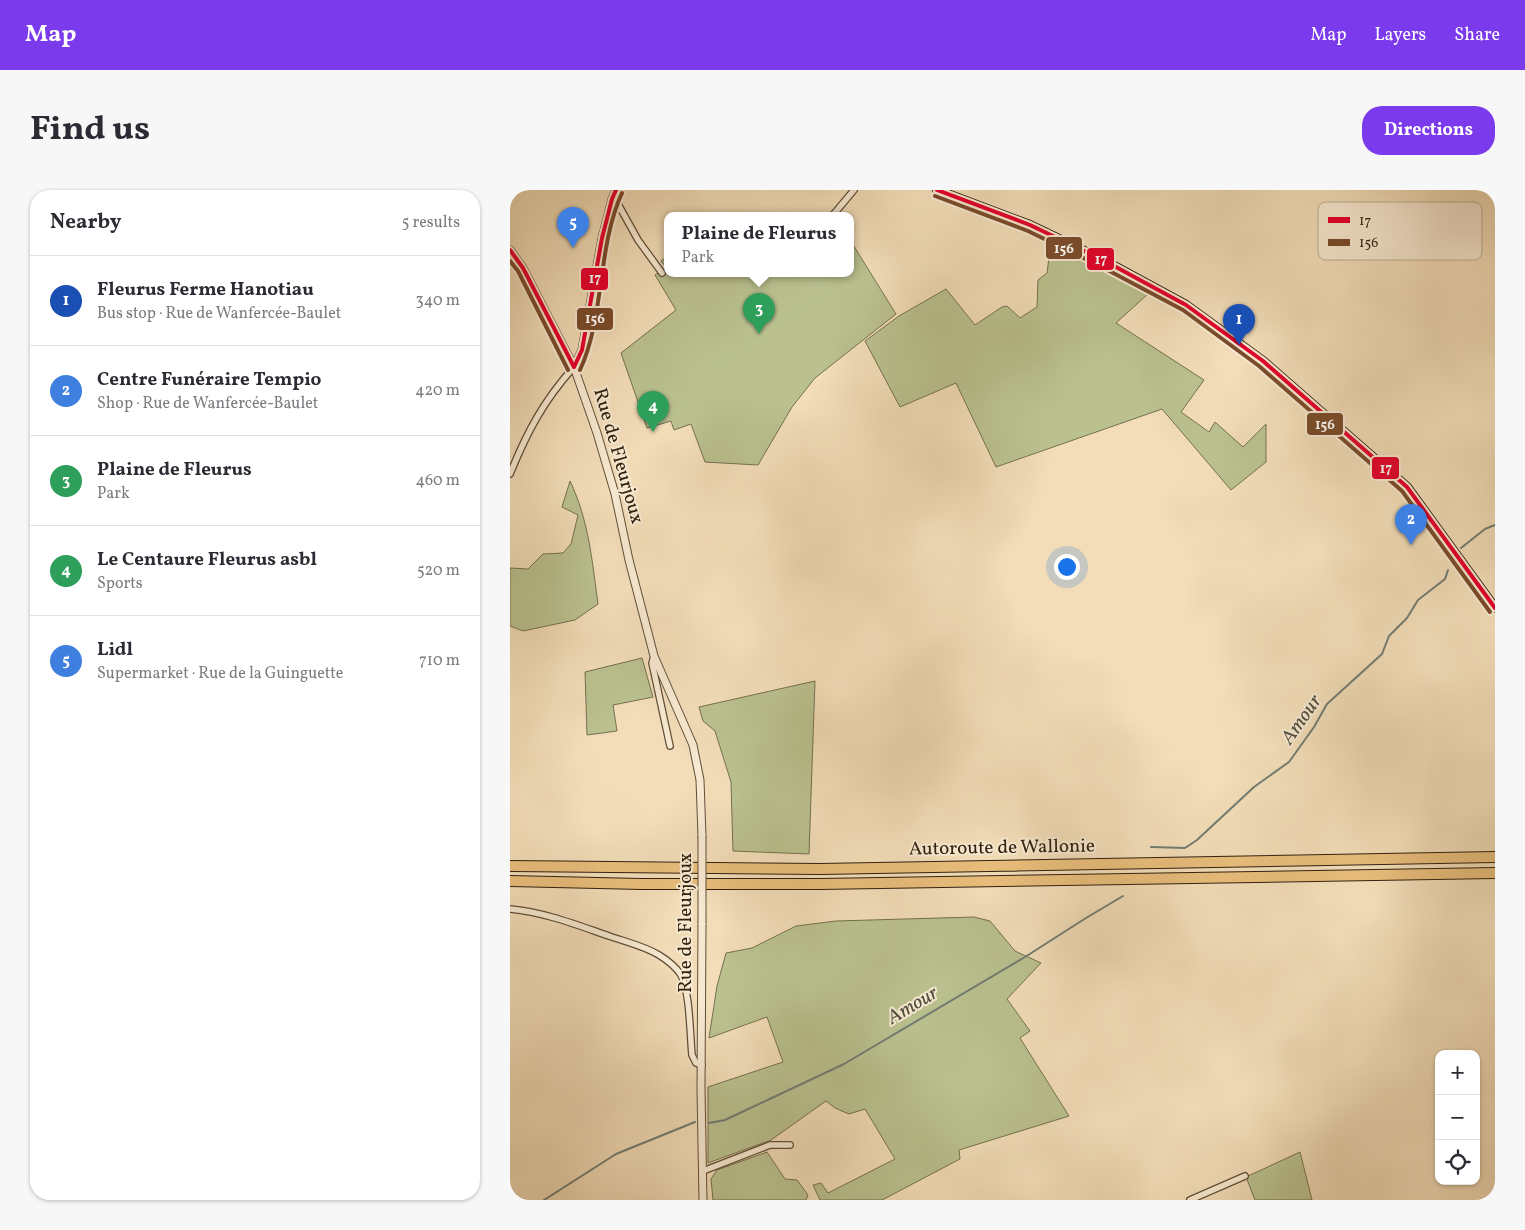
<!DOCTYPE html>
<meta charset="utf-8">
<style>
body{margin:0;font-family:Vollkorn,serif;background:#f7f7f7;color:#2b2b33}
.controls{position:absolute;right:15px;bottom:15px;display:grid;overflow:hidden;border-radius:10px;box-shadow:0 1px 4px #0004}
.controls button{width:45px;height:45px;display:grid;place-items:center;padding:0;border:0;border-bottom:1px solid #e1e1e2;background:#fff;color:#2b2b33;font:25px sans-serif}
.you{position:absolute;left:556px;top:376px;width:18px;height:18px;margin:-12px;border:4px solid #fff;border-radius:50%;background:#1a73e8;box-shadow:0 0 0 8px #1a73e833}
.badge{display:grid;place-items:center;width:32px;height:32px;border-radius:50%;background:#7c3aed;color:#fff;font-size:16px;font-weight:700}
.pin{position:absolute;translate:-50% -41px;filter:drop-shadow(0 1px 2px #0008)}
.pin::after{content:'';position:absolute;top:26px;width:18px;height:15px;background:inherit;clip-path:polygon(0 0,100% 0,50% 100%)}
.popup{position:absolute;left:154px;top:22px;width:190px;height:65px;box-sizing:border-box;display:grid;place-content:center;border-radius:10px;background:#fff;filter:drop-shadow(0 1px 4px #0005);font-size:16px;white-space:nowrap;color:#7c7c81}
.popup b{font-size:19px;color:#2b2b33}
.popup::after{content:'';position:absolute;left:50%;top:100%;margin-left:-10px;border:10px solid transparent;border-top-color:#fff}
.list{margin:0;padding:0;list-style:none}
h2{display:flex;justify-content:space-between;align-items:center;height:65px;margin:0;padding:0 20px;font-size:21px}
h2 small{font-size:16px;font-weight:400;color:#7c7c81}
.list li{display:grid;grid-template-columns:32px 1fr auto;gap:15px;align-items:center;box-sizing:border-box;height:90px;padding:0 20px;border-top:1px solid #e1e1e2}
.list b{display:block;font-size:19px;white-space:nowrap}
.list p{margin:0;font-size:16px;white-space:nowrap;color:#7c7c81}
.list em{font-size:16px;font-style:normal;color:#7c7c81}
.icon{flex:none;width:28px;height:28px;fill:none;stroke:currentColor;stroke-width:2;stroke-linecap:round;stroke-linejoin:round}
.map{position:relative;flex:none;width:985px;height:1010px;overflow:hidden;border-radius:20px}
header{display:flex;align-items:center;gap:30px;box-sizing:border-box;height:70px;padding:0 25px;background:#7c3aed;color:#fff}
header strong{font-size:24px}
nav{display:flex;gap:28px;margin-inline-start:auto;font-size:18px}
.intro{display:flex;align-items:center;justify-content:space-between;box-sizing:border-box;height:120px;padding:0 30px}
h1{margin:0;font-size:35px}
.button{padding:12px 22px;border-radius:20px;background:#7c3aed;color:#fff;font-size:18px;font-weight:700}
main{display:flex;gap:30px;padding:0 30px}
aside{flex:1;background:#fff;border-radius:20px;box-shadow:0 1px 4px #0004}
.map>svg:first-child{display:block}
.green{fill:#bac18f;stroke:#75704f}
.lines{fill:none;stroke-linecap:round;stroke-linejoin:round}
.stream{stroke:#717c73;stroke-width:2}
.minor-casing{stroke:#604f39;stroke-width:8}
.tertiary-casing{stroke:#604f39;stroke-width:9}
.secondary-casing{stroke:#30200f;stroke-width:10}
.motorway-casing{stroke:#30200f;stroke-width:12}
.minor{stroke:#f7e9d1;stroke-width:5.5}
.tertiary{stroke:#f7e9d1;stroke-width:7}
.secondary{stroke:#f7e9d1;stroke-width:8}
.motorway{stroke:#e9be7c;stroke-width:10}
.tertiary-bridge-casing{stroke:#604f39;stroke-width:9;stroke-linecap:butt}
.tertiary-bridge{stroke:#f7e9d1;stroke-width:7}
.bus-1-casing{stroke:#f7e9d1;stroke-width:8}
.bus-2-casing{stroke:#f7e9d1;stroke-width:8}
.bus-1{stroke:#e4002b;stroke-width:4}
.bus-2{stroke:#7a4b2a;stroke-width:4}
.labels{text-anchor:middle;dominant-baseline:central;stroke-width:4;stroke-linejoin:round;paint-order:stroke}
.street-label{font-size:19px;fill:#30200f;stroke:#f7e9d1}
.water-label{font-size:20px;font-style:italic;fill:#504e41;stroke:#f7e9d1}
.key{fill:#f7e9d1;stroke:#bbad97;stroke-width:1}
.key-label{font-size:14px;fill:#30200f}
.line-badge{stroke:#f7e9d1;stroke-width:2}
.badge-label{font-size:14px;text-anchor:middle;font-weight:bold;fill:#fff}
</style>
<header>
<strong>Map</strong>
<nav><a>Map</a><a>Layers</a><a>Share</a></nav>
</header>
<div class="intro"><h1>Find us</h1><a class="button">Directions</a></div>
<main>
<aside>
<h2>Nearby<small>5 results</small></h2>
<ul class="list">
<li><span class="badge" style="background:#1a4fb4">1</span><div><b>Fleurus Ferme Hanotiau</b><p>Bus stop · Rue de Wanfercée-Baulet</p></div><em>340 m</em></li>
<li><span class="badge" style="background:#3f7fe0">2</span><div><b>Centre Funéraire Tempio</b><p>Shop · Rue de Wanfercée-Baulet</p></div><em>420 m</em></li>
<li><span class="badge" style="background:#2e9e5b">3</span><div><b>Plaine de Fleurus</b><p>Park</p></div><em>460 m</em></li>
<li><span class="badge" style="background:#2e9e5b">4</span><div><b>Le Centaure Fleurus asbl</b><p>Sports</p></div><em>520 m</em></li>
<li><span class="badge" style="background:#3f7fe0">5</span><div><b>Lidl</b><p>Supermarket · Rue de la Guinguette</p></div><em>710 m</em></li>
</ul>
</aside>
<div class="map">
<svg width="985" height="1010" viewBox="0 0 985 1010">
<rect width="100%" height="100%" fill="#f2ddb8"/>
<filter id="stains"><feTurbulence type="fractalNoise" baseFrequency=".004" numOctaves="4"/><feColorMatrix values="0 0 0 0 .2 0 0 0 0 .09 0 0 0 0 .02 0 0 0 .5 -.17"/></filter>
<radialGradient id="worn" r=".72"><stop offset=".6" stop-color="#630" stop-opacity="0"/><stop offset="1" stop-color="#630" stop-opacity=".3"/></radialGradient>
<path class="green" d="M 340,50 L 386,124 L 305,188 L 282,217 L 248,275 L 195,272 L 181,234 L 164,240 L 161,231 L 137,238 L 111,163 L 166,120 L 145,85 L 156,77 L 151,71 L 158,66 L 158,83 L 340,83 Z
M 541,52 L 639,103 L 606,133 L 694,190 L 671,222 L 699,242 L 705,232 L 733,257 L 756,234 L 756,272 L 721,300 L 652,219 L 486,277 L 446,193 L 390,217 L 355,151 L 389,126 L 436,99 L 465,135 L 492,117 L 497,116 L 510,128 L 527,117 L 528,90 L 537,83 Z
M 60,291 C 79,331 82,371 88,414 L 65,430 L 13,441 L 0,436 L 0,378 L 18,379 L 33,364 L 53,363 L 61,354 L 68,325 L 52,317 Z
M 132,468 L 143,507 L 103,515 L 107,541 L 77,545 L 75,482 Z
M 305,491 L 299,664 L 223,661 L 221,592 L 205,541 L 193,531 L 189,517 Z
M 464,727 L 480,731 L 505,761 L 531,773 L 497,809 L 520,841 L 510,848 L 559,926 L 449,960 L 450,969 L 372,1010 L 310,1010 L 303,995 L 311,993 L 318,1003 L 385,969 L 355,919 L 339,924 L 325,918 L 316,911 L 261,950 L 198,973 L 198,897 L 273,872 L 257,827 L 199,848 L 207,796 L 216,763 L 242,758 L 286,736 L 326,731 Z
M 257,962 L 275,989 L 287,990 L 298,1005 L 296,1010 L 203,1010 L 201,989 L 207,980 Z
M 790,962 L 802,1010 L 745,1010 L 736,987 Z"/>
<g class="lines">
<path class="stream" d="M 951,358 L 975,339 L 985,335
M 641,657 L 675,658 L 687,650 L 744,597 L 779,572 L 804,537 L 817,514 L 872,464 L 879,446 L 897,428 L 908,410 L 935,389 L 938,380
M 199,933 L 215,930 L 334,874 L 515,767 L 576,728 L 613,706
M 34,1010 L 106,964 L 185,932"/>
<g class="minor-casing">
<path id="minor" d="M 102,9 L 108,14 L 128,50 L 152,83
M 323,25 L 344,0
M 0,284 C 17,242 34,210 64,177
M 144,466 L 142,473 L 160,556
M 0,719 C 34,722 67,735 99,746 C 116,752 134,756 149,765 C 157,770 166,777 171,785 C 180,802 180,845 182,865 L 186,873 L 192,875
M 193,981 L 260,955 L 280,955
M 680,1010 L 735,986"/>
</g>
<g class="tertiary-casing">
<path id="tertiary" d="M 0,60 L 13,78 L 64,177 L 87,243 L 105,304 L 119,370 L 144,466 L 183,555 L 190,590 L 192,646
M 64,177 L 72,160 L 92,48 L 102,9 L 106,0
M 192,733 L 191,899 L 193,1010"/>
</g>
<g class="secondary-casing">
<path id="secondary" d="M 427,0 L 520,35 L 593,70 L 676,115 L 753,171 L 897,297 L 985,418"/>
</g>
<g class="motorway-casing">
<path id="motorway" d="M 0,676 L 310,679 L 985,667
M 0,691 L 132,694 L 310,694 L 985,683"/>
</g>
<use href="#minor" class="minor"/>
<use href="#tertiary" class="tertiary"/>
<use href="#secondary" class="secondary"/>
<use href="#motorway" class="motorway"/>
<g class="tertiary-bridge-casing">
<path id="tertiary-bridge" d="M 192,646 L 192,733"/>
</g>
<use href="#tertiary-bridge" class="tertiary-bridge"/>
<g class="bus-1-casing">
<path id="bus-1" d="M 427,0 L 520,35 L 593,70 L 676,115 L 753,171 L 897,297 L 985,418
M 0,60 L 13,78 L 64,177
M 64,177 L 72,160 L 92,48 L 102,9 L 106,0"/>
</g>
<g class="bus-2-casing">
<path id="bus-2" d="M 425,6 L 518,41 L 590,76 L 673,120 L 749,176 L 892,301 L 980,422
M 0,71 L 8,81 L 58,180
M 70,180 C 95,126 87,57 112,3"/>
</g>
<use href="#bus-1" class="bus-1"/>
<use href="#bus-2" class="bus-2"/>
</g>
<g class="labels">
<g class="street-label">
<text transform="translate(108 266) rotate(74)">Rue de Fleurjoux</text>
<text transform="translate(492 658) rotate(-1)">Autoroute de Wallonie</text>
<text transform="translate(176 733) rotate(-90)">Rue de Fleurjoux</text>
</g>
<g class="water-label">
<text transform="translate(792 530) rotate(-55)">Amour</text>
<text transform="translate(403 816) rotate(-31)">Amour</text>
</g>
</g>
<rect x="808" y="12" width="164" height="58" rx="8" class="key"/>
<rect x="818" y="27" width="22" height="6" fill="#e4002b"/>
<rect x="818" y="49" width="22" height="7" fill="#7a4b2a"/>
<g class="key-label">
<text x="849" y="35">17</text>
<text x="849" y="57">156</text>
</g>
<g class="line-badge">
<rect x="535" y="46" width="38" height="24" rx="5" fill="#7a4b2a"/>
<rect x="576" y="57" width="29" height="24" rx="5" fill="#e4002b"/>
<rect x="70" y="77" width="29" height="24" rx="5" fill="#e4002b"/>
<rect x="66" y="117" width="38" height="24" rx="5" fill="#7a4b2a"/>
<rect x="796" y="222" width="38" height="24" rx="5" fill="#7a4b2a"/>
<rect x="861" y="266" width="29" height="24" rx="5" fill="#e4002b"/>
</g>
<g class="badge-label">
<text x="554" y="63">156</text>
<text x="591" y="74">17</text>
<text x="85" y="93">17</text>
<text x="85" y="133">156</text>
<text x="815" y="239">156</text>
<text x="876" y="283">17</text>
</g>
<rect width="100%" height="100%" filter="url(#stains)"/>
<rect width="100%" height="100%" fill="url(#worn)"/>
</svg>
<div class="controls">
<button>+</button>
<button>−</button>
<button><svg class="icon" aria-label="locate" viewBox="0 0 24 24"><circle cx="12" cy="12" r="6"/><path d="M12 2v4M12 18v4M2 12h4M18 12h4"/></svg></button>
</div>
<div class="you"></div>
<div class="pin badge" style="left:729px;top:155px;background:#1a4fb4">1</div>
<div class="pin badge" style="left:901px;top:355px;background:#3f7fe0">2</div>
<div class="pin badge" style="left:249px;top:144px;background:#2e9e5b">3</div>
<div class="popup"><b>Plaine de Fleurus</b>Park</div>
<div class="pin badge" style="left:143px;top:242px;background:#2e9e5b">4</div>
<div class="pin badge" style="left:63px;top:58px;background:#3f7fe0">5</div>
</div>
</main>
